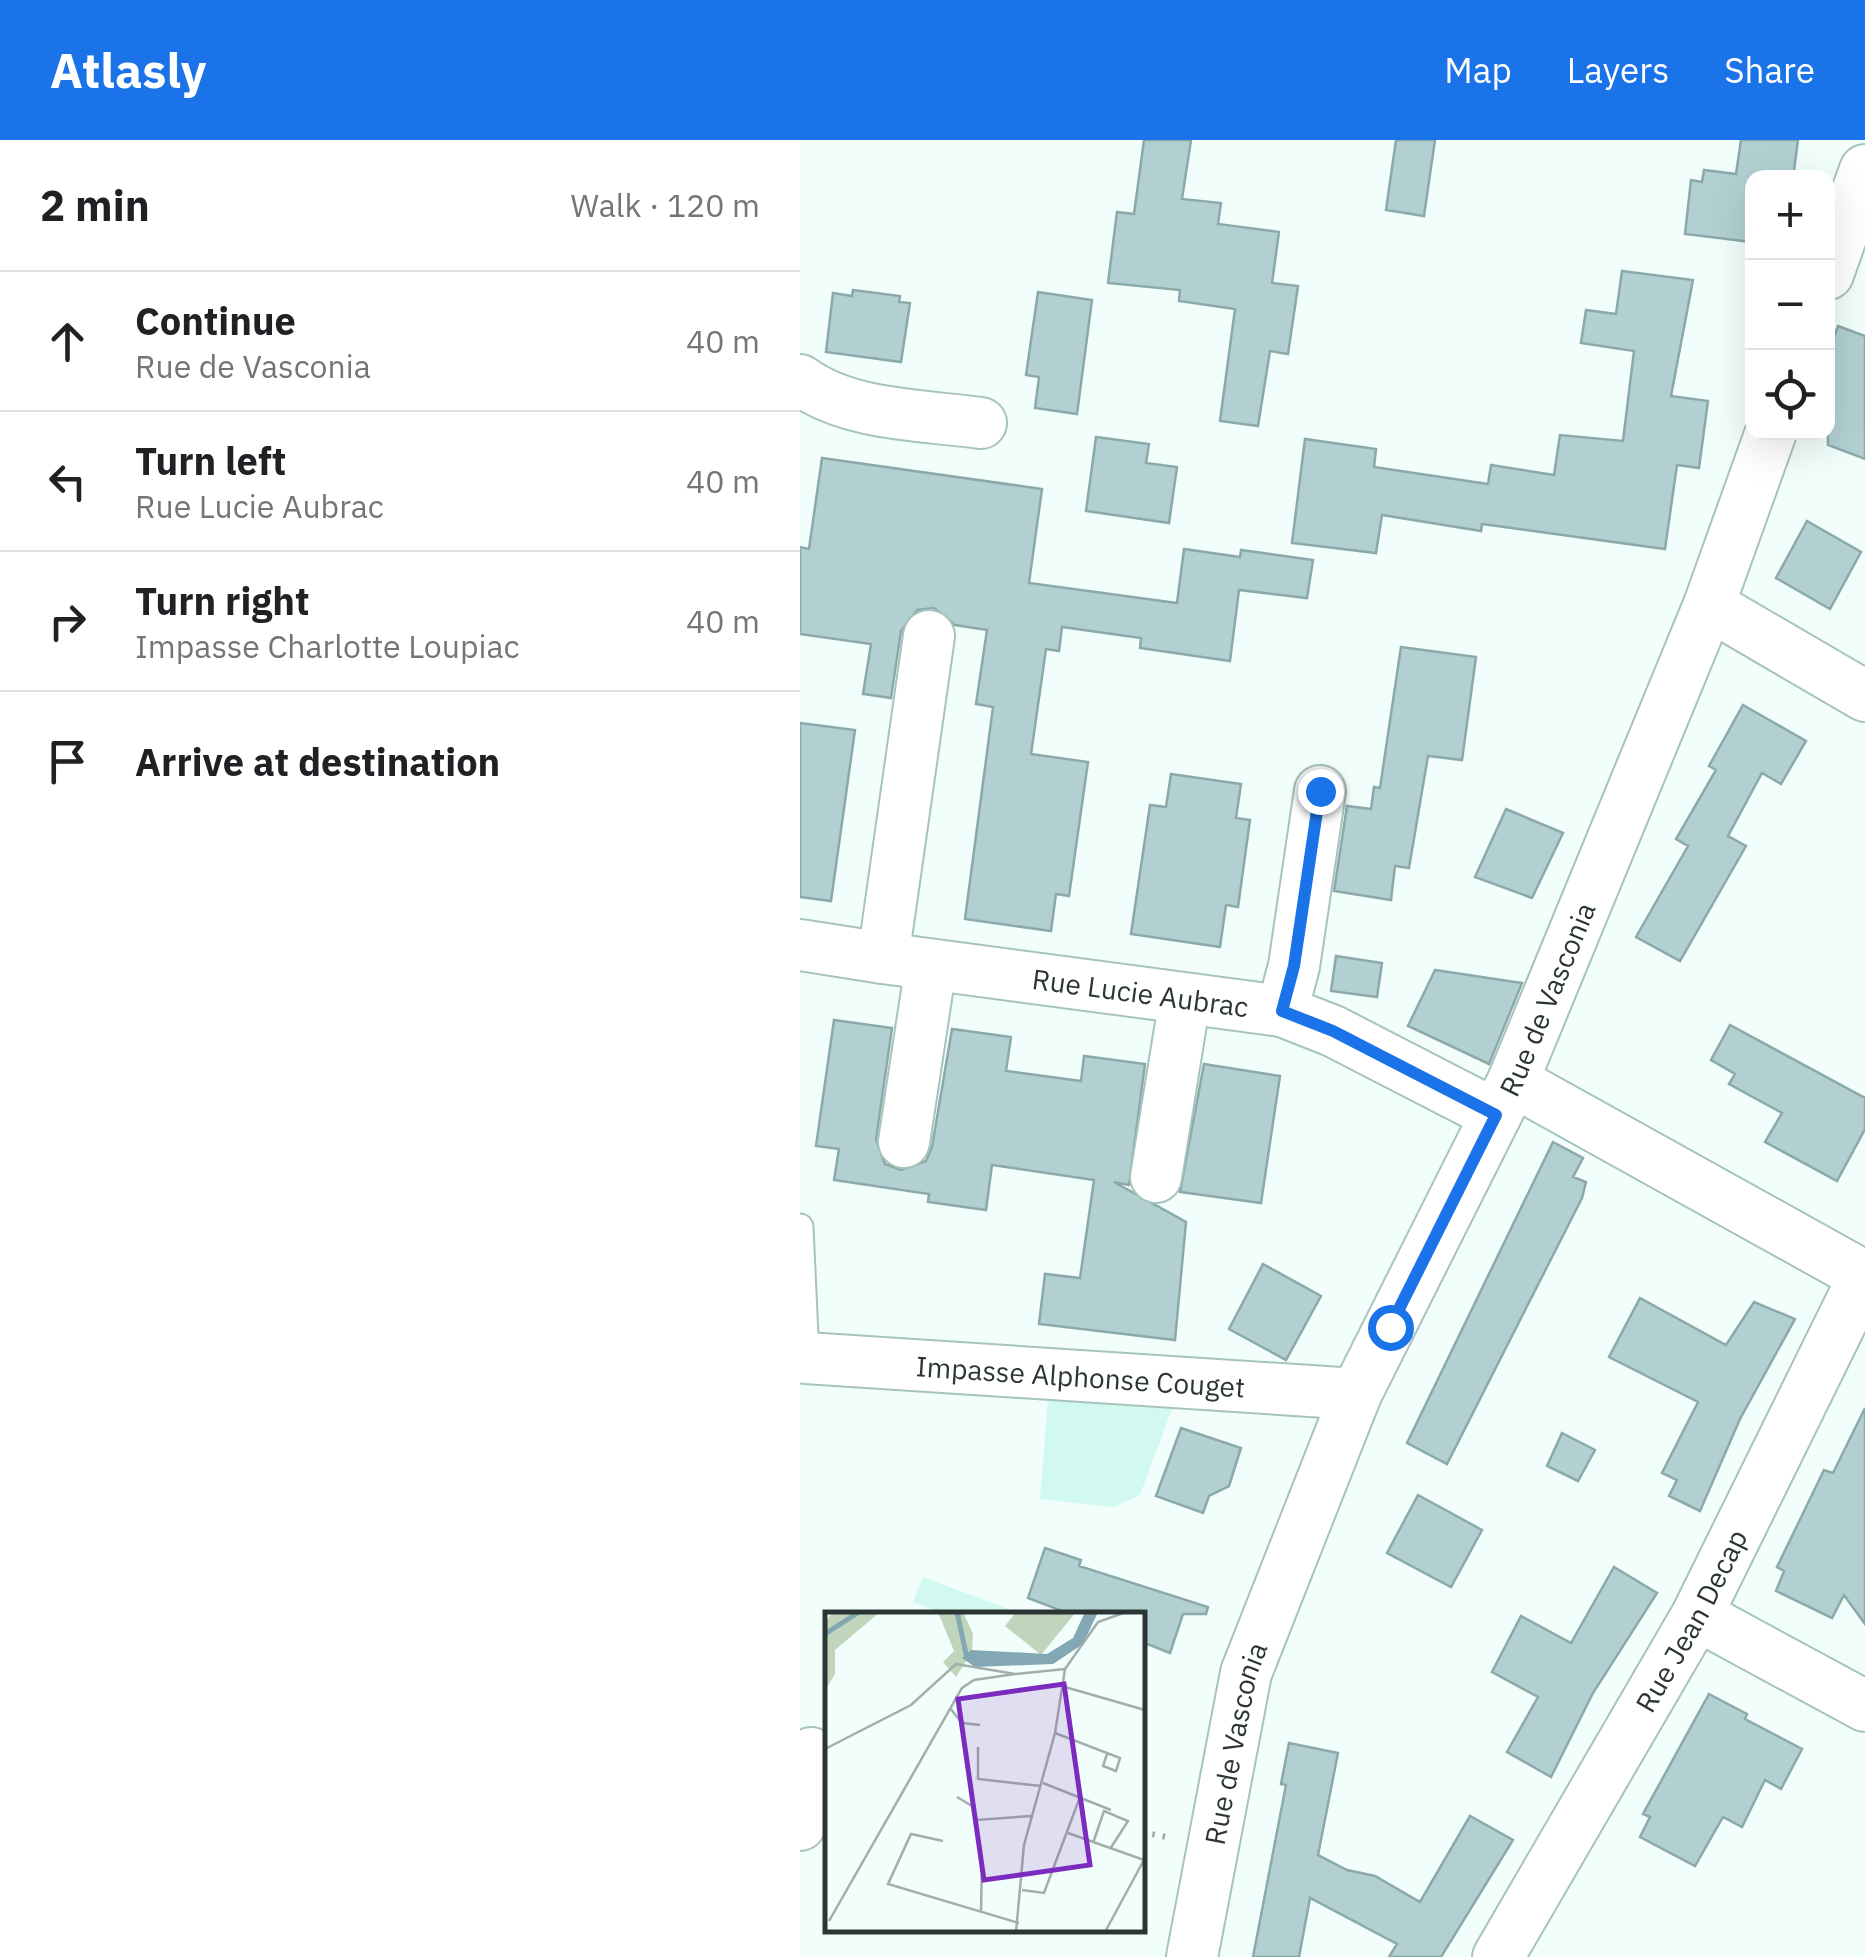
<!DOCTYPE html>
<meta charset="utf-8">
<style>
body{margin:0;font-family:"IBM Plex Sans",sans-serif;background:#f6f6f6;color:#202124}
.controls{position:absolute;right:30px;top:30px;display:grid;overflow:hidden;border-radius:20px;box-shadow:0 10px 40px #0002}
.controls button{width:90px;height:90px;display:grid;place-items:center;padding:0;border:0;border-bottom:2px solid #e0e0e0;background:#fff;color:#202124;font:50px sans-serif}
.stop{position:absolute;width:30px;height:30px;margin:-22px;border:8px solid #1a73e8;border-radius:50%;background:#fff}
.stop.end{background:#1a73e8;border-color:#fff;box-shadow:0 2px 10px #0008}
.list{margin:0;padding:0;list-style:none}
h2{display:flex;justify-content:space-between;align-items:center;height:130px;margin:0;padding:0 40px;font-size:42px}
h2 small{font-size:32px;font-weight:400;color:#757577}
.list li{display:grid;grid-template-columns:65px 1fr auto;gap:30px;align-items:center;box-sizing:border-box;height:140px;padding:0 40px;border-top:2px solid #e0e0e0}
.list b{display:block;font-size:38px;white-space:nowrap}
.list p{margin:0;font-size:32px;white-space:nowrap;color:#757577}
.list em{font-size:32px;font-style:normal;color:#757577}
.icon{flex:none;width:55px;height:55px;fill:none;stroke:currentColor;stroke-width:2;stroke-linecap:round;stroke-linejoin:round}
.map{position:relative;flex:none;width:1065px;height:1817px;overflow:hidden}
header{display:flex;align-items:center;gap:60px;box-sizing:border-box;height:140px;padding:0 50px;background:#1a73e8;color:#fff}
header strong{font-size:48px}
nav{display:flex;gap:55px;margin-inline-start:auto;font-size:35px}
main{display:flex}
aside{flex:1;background:#fff}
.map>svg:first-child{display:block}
.built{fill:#d2f9f0}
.building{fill:#b2d0d2;stroke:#8ca9aa;stroke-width:2.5}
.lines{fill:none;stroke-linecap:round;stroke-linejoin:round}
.service-casing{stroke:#a7c3bd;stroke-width:29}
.minor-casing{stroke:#a7c3bd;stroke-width:54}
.path{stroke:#9ea9a7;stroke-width:6;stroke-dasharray:2.5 8;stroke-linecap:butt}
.service{stroke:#fff;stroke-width:25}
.minor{stroke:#fff;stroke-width:50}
.route{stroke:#1a73e8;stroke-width:12}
.labels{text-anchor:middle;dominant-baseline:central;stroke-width:8;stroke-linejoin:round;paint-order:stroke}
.street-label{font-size:28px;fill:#2b3634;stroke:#fff}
.inset-river{fill:none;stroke:#84a8b3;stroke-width:5}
.inset-road{fill:none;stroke:#a2aeab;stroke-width:2.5}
.view{fill:#7b2cbf;fill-opacity:0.15;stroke:#7b2cbf;stroke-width:5}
.inset-edge{fill:none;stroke:#2b3634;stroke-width:5}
</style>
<header>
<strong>Atlasly</strong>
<nav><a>Map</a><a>Layers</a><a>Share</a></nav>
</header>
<main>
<aside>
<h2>2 min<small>Walk · 120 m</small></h2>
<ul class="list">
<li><svg class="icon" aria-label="ahead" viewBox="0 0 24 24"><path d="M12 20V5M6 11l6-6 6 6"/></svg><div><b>Continue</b><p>Rue de Vasconia</p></div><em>40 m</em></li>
<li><svg class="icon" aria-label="left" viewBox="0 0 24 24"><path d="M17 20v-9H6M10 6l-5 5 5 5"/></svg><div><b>Turn left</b><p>Rue Lucie Aubrac</p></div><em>40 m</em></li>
<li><svg class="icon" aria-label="right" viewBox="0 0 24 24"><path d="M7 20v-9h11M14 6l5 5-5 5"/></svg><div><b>Turn right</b><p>Impasse Charlotte Loupiac</p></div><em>40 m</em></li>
<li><svg class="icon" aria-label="arrive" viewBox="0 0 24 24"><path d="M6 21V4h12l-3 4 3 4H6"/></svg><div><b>Arrive at destination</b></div></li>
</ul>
</aside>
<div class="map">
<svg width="1065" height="1817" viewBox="0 0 1065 1817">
<rect width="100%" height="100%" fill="#f2fefb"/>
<path class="built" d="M 248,1258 L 372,1269 L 340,1355 L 315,1367 L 240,1359 Z
M 123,1437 L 222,1474 L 144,1474 L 113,1462 Z"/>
<path class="building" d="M 344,0 L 391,0 L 382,59 L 421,63 L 418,84 L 479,92 L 472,143 L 498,146 L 488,214 L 470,211 L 458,286 L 420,281 L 435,169 L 379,161 L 380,150 L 308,143 L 317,72 L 334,74 Z
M 596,0 L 635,0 L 624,76 L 586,70 Z
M 941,0 L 998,0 L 993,38 L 952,38 L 952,102 L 885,94 L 891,40 L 902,42 L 904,30 L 936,34 Z
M 822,131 L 893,140 L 871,256 L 908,261 L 899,328 L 877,325 L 865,409 L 682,384 L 681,391 L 582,375 L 576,413 L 492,403 L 505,299 L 576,309 L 574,327 L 688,344 L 691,325 L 754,335 L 760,295 L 823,301 L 834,211 L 781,203 L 786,170 L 816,174 Z
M 53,150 L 100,156 L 99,162 L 110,163 L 101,222 L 26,212 L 33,153 L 52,156 Z
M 238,152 L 292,160 L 277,274 L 235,268 L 239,237 L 226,235 Z
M 1038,186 L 1065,196 L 1065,319 L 1028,305 L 1028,214 Z
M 296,297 L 349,304 L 346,323 L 377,327 L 369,383 L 286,371 Z
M 22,318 L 242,349 L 229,443 L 377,463 L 384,409 L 440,417 L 441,410 L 513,420 L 507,458 L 439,450 L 430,521 L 340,508 L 341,498 L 262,487 L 259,511 L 246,509 L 231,614 L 288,622 L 269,756 L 256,754 L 251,791 L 165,779 L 193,567 L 176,564 L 187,490 L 155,485 L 134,468 L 117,470 L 101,491 L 91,558 L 63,554 L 71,504 L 0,494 L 0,407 L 9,409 Z
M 1007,381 L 1061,412 L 1030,469 L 976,438 Z
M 601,507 L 676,517 L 662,620 L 628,616 L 609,728 L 595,726 L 591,760 L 534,751 L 547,666 L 571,669 L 574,647 L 580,648 Z
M 943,565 L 1006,601 L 981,644 L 962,633 L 928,696 L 946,706 L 880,821 L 836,797 L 888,706 L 876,699 L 916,630 L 909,626 Z
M 0,583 L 55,590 L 31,761 L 0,757 Z
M 371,634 L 441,644 L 436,678 L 450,680 L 438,767 L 426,765 L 420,807 L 331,794 L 350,665 L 366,667 Z
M 706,669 L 763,693 L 732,758 L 675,737 Z
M 536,816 L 582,823 L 577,857 L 531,851 Z
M 635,830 L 722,843 L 689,924 L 608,886 Z
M 34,880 L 92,888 L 76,999 L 85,1024 L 101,1030 L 126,1021 L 132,1007 L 152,889 L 211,897 L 206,931 L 281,941 L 284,916 L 345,924 L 329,1045 L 314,1042 L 386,1082 L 375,1200 L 239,1184 L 245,1134 L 280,1138 L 294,1040 L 192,1025 L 186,1070 L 128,1062 L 129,1054 L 34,1040 L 39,1009 L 16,1006 Z
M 930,885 L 1065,958 L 1065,989 L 1037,1041 L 965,1002 L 982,973 L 929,944 L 935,934 L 911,920 Z
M 404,924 L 480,936 L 461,1063 L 380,1052 Z
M 753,1002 L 783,1018 L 773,1037 L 786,1042 L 782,1058 L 647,1324 L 607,1303 Z
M 463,1124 L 521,1156 L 486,1220 L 429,1189 Z
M 840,1158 L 926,1205 L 954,1162 L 995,1179 L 940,1279 L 900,1371 L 869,1356 L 877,1340 L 862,1333 L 898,1262 L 809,1217 Z
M 1065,1268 L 1065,1484 L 1044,1455 L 1032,1478 L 976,1451 L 984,1431 L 977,1427 L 1024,1330 L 1033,1333 Z
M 381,1288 L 441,1308 L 429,1346 L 409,1356 L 403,1373 L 356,1356 Z
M 762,1293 L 795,1310 L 778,1341 L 747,1326 Z
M 618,1355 L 682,1390 L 651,1447 L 587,1413 Z
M 245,1408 L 281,1420 L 279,1426 L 408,1467 L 406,1474 L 383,1474 L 370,1513 L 342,1502 L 342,1474 L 270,1474 L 228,1458 Z
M 814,1427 L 857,1453 L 793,1553 L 751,1637 L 707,1612 L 738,1557 L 692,1532 L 721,1476 L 771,1503 Z
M 909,1554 L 947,1574 L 945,1579 L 1002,1609 L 981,1649 L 965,1640 L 942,1687 L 923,1677 L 895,1726 L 840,1697 L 850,1677 L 843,1674 Z
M 489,1603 L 538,1613 L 518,1715 L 547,1730 L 575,1736 L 620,1762 L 670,1676 L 713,1700 L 641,1817 L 589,1817 L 597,1804 L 510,1758 L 499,1817 L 453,1817 L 486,1645 L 481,1644 Z"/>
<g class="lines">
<g class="service-casing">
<path id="service" d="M 0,1087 L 6,1218"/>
</g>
<g class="minor-casing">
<g id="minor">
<path d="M 1028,134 L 1065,30"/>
<path d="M 0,240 C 49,276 122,275 181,283"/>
<path d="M 909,465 L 1065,556"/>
<path id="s1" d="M 129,496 L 83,818 L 482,871 L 533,891 L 696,975"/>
<path d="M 0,805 L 83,818"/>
<path d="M 482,871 L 494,826 L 520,651"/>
<path d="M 104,1002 L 131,825"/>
<path d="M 356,1037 L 385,859"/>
<path id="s2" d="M 6,1218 L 556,1254"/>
<path d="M 897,1475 L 1065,1566"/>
<path d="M 0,1685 L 11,1613"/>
<path id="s3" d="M 392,1817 L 446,1533 L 556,1254 L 713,941 L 909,465 L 971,292"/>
<path id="s4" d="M 698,1817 L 897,1475 L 1064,1136 L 713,941"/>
</g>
</g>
<path class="path" d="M 342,1692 L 371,1698"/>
<use href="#service" class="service"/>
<use href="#minor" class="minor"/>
</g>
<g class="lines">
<path class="route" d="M 520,651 L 494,826 L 482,871 L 533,891 L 696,975 L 590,1187"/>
</g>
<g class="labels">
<g class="street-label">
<text stroke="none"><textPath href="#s1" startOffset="585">Rue Lucie Aubrac</textPath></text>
<text stroke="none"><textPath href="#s3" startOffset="1028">Rue de Vasconia</textPath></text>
<text stroke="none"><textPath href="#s2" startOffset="275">Impasse Alphonse Couget</textPath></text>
<text stroke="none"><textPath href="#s4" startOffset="388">Rue Jean Decap</textPath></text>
<text stroke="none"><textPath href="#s3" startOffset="218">Rue de Vasconia</textPath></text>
</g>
</g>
<g transform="translate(25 1472)">
<rect width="320" height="320" fill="#f2fefb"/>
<path d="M 8,0 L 55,0 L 10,38 L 10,62 L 0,78 L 0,10 ZM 113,0 L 138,0 L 148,22 L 147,40 L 131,65 L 118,50 L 129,39 ZM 191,0 L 251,0 L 216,43 L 180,14 Z" fill="#c1d4bc"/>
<path d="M 260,0 L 273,0 L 258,32 L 228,52 L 150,55 L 137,46 L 146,38 L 222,42 L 248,26 Z" fill="#84a8b3"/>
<path class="inset-river" d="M 132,0 L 141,42 L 148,46M 0,22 L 34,0"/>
<path class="inset-road" d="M 240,75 L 320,98M 125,96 L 137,111 L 155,113M 230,121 L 295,146 L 291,159 L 278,154 L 282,142M 153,135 L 153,167 L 216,174M 0,137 L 86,93 L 131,52 L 190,62 L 240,57M 218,171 L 286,198M 132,185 L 147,194 L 151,208 L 206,204M 243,221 L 319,248M 118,229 L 86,222 L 63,272 L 194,311M 268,231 L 279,199 L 303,209 L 285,237M 197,278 L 219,281 L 255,185M 156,300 L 157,248M 4,309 L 137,76 L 149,68 L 190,62M 191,320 L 199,233 L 230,121 L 240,57 L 273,10 L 301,0M 280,320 L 320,246"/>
<path class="view" d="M 239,72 L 265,253 L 159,268 L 133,87 Z"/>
<rect width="320" height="320" class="inset-edge"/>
</g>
</svg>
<div class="controls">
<button>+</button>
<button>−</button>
<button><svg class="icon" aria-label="locate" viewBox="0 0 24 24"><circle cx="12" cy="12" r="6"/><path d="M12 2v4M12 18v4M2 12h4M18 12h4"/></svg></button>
</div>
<div class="stop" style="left:590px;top:1187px"></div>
<div class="stop end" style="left:520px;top:651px"></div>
</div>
</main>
